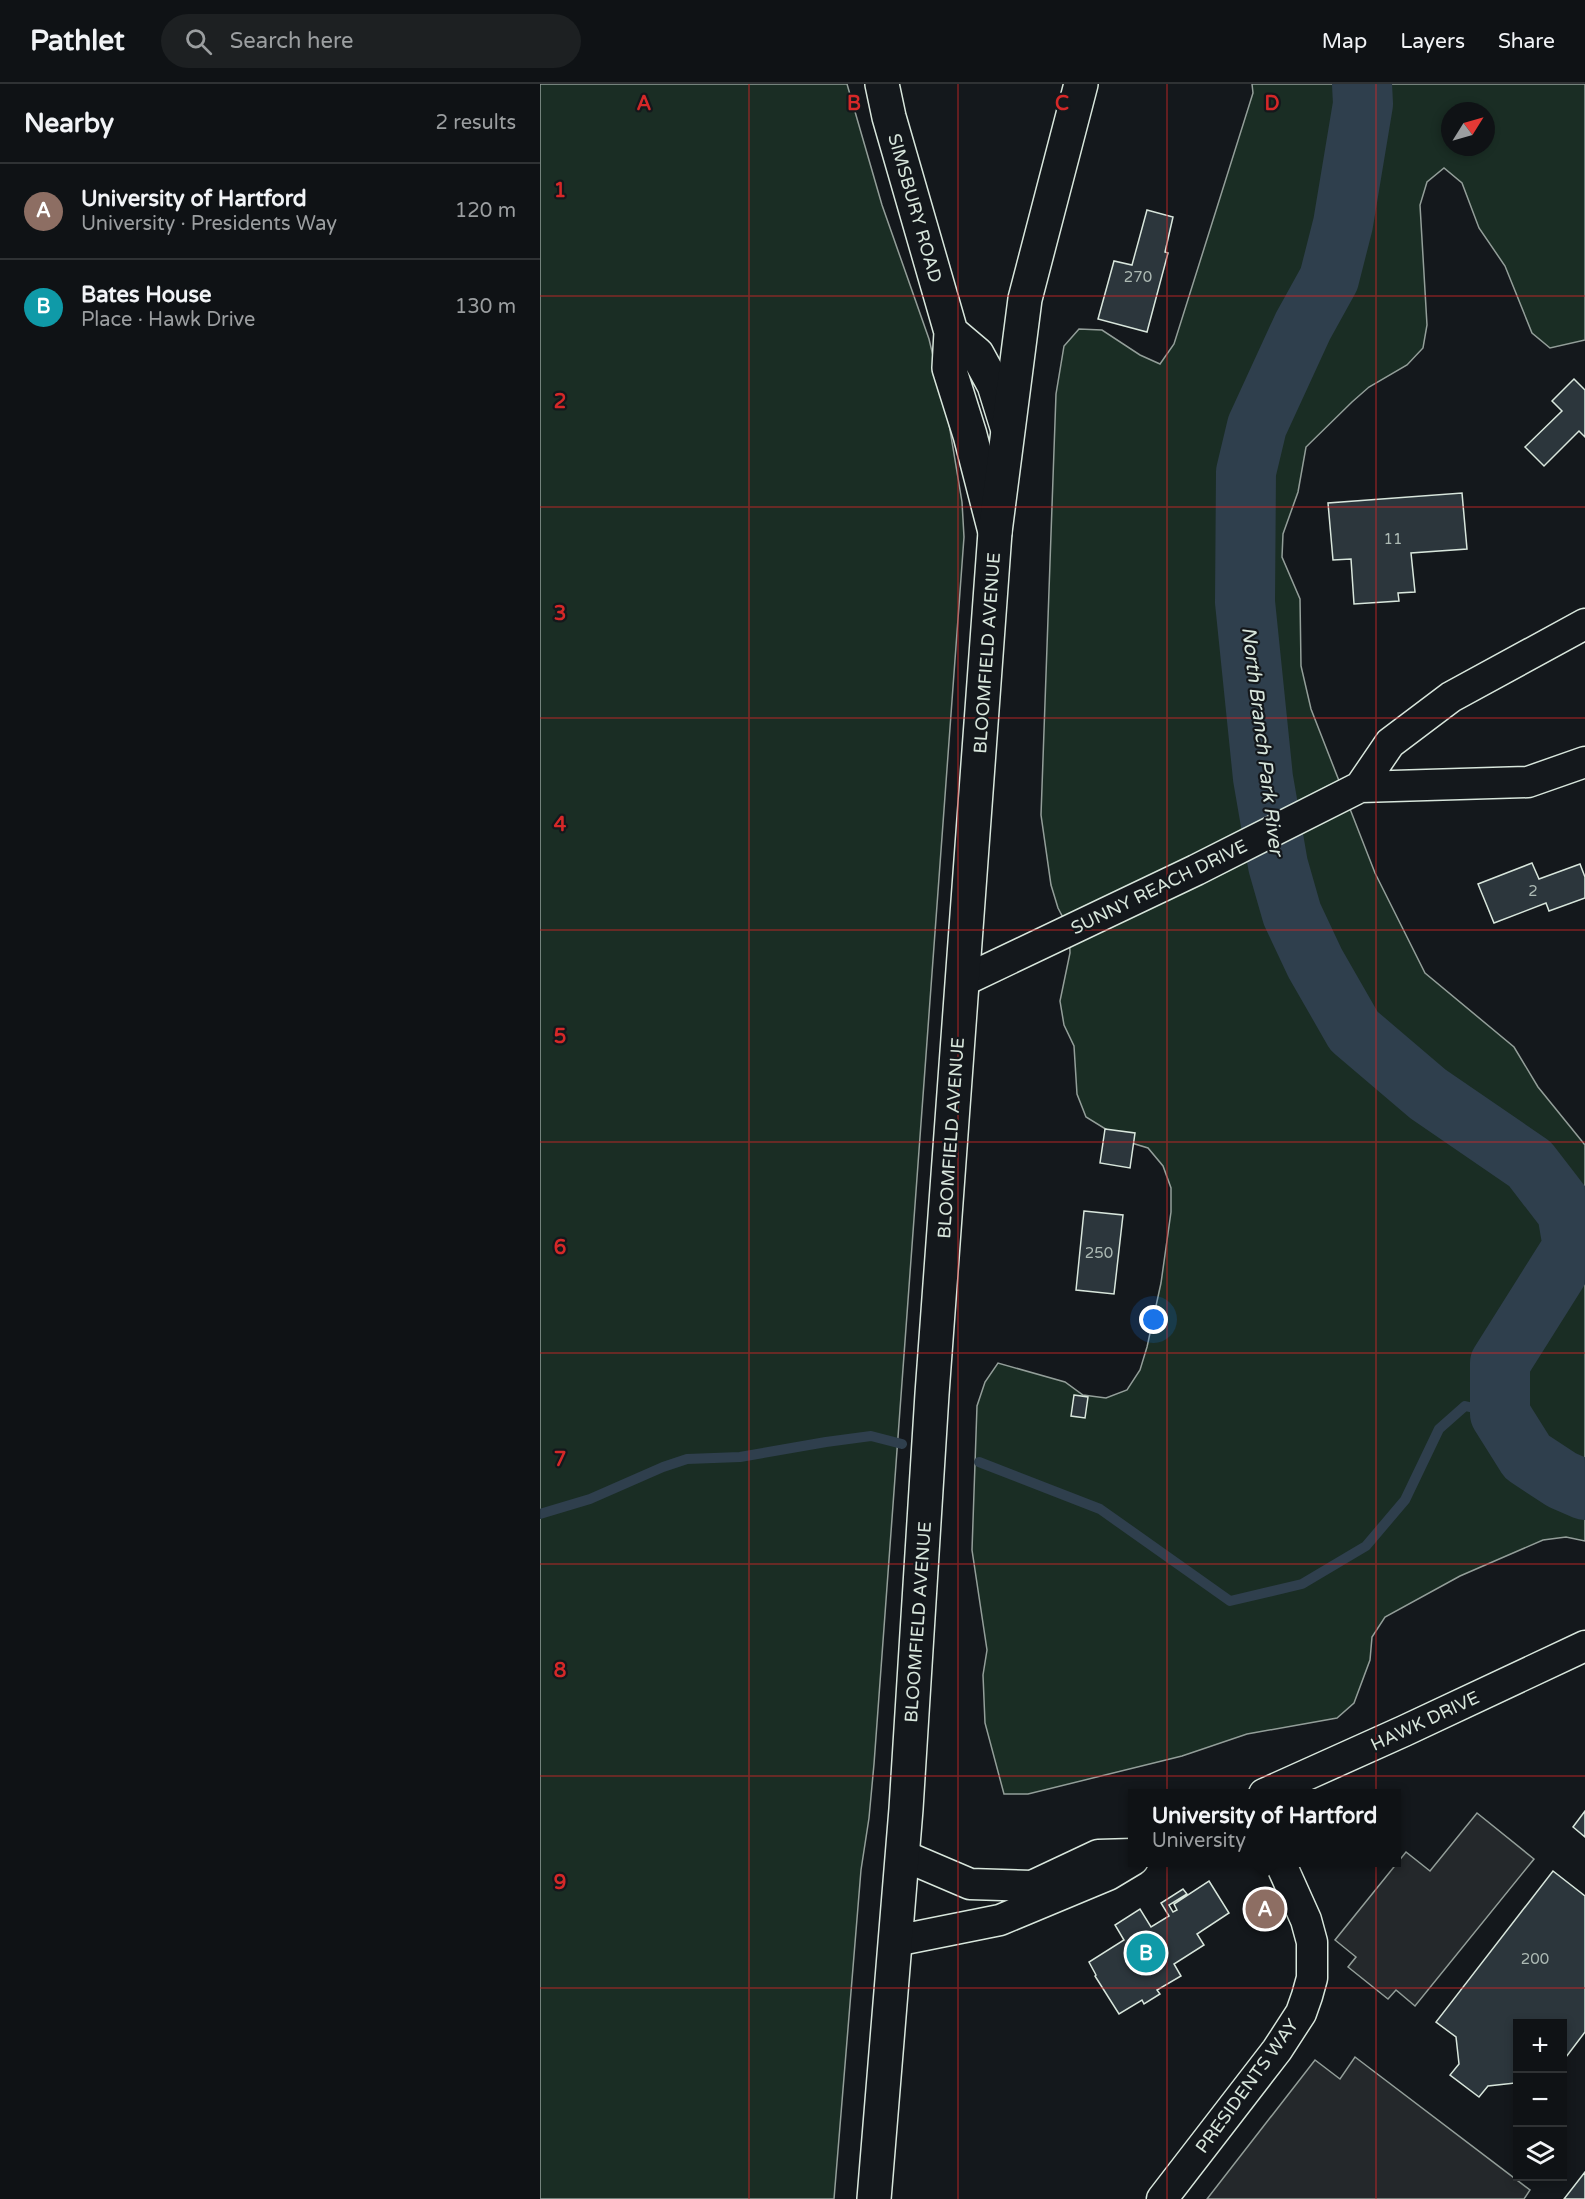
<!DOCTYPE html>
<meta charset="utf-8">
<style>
body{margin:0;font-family:"Varela Round",sans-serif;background:#1d2022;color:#f1f3f6}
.controls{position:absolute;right:18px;bottom:18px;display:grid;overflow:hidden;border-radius:0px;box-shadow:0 3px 9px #0003}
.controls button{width:54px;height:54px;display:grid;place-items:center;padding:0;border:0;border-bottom:2px solid #2f3234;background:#0f1215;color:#f1f3f6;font:30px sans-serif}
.compass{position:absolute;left:901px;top:18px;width:54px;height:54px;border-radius:50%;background:#0f1215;box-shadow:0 3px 9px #0003;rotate:53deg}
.you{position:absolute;left:614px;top:1236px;width:21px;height:21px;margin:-15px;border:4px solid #fff;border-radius:50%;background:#1a73e8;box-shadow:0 0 0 9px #1a73e833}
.badge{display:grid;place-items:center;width:39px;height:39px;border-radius:50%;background:#ea580c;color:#fff;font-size:20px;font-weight:700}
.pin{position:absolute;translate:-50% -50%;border:3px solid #fff;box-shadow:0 2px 6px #0006}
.popup{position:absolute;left:588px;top:1705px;width:273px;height:78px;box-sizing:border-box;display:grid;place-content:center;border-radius:0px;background:#0f1215;filter:drop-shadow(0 2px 4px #0005);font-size:20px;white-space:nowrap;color:#9b9ea0}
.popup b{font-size:22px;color:#f1f3f6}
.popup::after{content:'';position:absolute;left:50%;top:100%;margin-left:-12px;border:12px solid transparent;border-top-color:#0f1215}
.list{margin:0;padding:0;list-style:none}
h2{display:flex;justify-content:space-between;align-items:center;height:78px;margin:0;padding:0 24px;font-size:26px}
h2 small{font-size:20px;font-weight:400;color:#9b9ea0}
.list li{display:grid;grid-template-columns:39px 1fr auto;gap:18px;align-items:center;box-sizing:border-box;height:96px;padding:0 24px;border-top:2px solid #2f3234}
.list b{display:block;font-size:22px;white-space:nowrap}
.list p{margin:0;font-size:20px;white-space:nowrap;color:#9b9ea0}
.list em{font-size:20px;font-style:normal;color:#9b9ea0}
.icon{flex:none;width:33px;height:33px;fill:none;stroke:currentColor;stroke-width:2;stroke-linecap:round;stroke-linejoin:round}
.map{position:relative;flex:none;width:1045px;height:2115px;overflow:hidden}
header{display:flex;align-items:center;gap:36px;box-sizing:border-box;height:84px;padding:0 30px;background:#0f1215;border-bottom:2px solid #2f3234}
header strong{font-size:28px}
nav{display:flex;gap:33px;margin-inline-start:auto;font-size:21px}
.search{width:420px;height:54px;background:#1d2022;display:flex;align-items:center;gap:15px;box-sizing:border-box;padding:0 21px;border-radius:33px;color:#9b9ea0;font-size:22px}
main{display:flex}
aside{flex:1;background:#0f1215}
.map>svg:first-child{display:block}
.green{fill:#1a2d24;stroke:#939e99;stroke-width:1.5;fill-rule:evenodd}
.parking{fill:#24282b;stroke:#939e99;stroke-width:1.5}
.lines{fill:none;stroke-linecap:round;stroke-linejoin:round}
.stream{stroke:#2f3f4d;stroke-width:10}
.river{stroke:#2f3f4d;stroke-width:60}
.building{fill:#2c363c;stroke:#d8e6dc;stroke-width:1.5}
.minor-casing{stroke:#d8e6dc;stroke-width:33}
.secondary-casing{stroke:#d8e6dc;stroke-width:36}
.primary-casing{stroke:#d8e6dc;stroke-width:36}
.minor{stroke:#14181c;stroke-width:30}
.secondary{stroke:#14181c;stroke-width:33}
.primary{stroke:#14181c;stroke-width:33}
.grid{fill:none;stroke:#d62828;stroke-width:1.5;stroke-opacity:0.55}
.labels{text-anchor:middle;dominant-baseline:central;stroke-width:4.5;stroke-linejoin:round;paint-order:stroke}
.number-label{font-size:15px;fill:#adbab4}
.street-label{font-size:18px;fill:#d8e6dc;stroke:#14181c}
.water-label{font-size:20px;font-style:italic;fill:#d8e6dc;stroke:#14181c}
.grid-label{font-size:20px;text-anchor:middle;font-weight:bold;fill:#d62828;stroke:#14181c;stroke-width:4.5;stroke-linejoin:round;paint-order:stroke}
</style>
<header>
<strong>Pathlet</strong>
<div class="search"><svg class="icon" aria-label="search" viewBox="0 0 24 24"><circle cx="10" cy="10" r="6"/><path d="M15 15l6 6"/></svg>Search here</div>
<nav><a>Map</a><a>Layers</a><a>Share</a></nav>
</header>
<main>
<aside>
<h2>Nearby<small>2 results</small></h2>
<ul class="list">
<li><span class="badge" style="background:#8d6e63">A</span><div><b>University of Hartford</b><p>University · Presidents Way</p></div><em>120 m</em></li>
<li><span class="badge" style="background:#0f9aa8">B</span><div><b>Bates House</b><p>Place · Hawk Drive</p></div><em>130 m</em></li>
</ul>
</aside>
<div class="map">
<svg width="1045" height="2115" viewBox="0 0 1045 2115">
<rect width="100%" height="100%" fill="#14181c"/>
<path class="green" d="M 0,0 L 307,0 L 342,121 L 389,255 L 408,334 L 422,418 L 424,453 L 334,1680 L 329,1734 L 321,1786 L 294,2115 L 0,2115 Z
M 712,0 L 1045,0 L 1045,256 L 1010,264 L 992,249 L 965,182 L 939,144 L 922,99 L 904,84 L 887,98 L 880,121 L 887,241 L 883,264 L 867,281 L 829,303 L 812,318 L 766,363 L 758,408 L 743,450 L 742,473 L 760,515 L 761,582 L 771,625 L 835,789 L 885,889 L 974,963 L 998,1003 L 1045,1061 L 1045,1457 L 1026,1453 L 1003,1456 L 920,1492 L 845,1533 L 832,1553 L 830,1576 L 814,1619 L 797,1634 L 707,1650 L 642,1672 L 488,1710 L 464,1710 L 445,1639 L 443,1591 L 447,1566 L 432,1466 L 437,1322 L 445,1298 L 458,1279 L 525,1298 L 543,1311 L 566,1314 L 587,1306 L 600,1286 L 607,1263 L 621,1199 L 631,1128 L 631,1104 L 623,1082 L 608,1064 L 585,1057 L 546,1033 L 537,1010 L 534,962 L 524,941 L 520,917 L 530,869 L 529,845 L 518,824 L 511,801 L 501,731 L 516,310 L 524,262 L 539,245 L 562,246 L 600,271 L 620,280 L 634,260 L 713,9 ZM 910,27 L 946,27 L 946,63 L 910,63 Z"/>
<path class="parking" d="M 937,1729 L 994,1775 L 875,1922 L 856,1906 L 848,1915 L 808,1883 L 816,1873 L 795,1856 L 866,1768 L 890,1787 Z
M 815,1973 L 990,2106 L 984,2115 L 667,2115 L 775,1976 L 800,1995 Z"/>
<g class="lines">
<path class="stream" d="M 439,1378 L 560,1425 L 690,1517 L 762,1500 L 826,1462 L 865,1416 L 899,1345 L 925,1322 L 960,1330
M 0,1430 L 50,1415 L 123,1383 L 147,1375 L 200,1373 L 286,1358 L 331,1352 L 362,1360"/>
<path class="river" d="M 822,0 L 823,20 L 803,140 L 789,195 L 763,242 L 717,342 L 706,388 L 705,518 L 723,694 L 738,781 L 752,830 L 775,879 L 814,947 L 888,1010 L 990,1080 L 1027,1128 L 1033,1163 L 960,1279 L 960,1330 L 987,1373 L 1022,1396 L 1045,1406"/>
</g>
<path class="building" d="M 607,126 L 633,133 L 625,168 L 628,169 L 607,248 L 558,235 L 574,177 L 592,181 Z
M 1034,295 L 1045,306 L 1045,353 L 1039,347 L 1004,382 L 985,363 L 1022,327 L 1012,317 Z
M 922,409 L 927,465 L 871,469 L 875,508 L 858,509 L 859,517 L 814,520 L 811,475 L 793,476 L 788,419 Z
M 992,779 L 999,795 L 1040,780 L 1045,793 L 1045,814 L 1009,827 L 1006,819 L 954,839 L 938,800 Z
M 565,1045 L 595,1049 L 590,1084 L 560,1079 Z
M 544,1127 L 583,1131 L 574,1210 L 536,1206 Z
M 534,1311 L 548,1313 L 545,1334 L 531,1332 Z
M 1045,1727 L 1045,1753 L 1033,1743 Z
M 1013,1787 L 1045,1812 L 1045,1948 L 1023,1977 L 1023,1940 L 978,1940 L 978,2001 L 975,1999 L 948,2002 L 939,2013 L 910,1991 L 919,1980 L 916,1953 L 896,1938 Z
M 669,1797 L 689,1829 L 657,1850 L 664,1861 L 634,1880 L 641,1892 L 617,1906 L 620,1910 L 604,1920 L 602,1916 L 579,1930 L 555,1892 L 556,1891 L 549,1878 L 584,1856 L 575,1841 L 600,1825 L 611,1843 L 629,1832 L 621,1819 L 643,1805 L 647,1810 L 629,1821 L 633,1828 L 637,1826 L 634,1820 Z
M 1045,2088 L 1045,2115 L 1024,2115 Z"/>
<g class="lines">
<g class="minor-casing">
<path id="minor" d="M 820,703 L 988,698 L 1045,678
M 423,897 L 656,786 L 820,703 L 850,659 L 911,613 L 1045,540
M 724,1710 L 864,1647 L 1045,1562
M 362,1771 L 430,1800 L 492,1802 L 558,1771 L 593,1770
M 355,1857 L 460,1836 L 568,1791 L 593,1776
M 622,2115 L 737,1966 L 761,1929 L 767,1912 L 772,1894 L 772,1858 L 766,1836 L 740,1778"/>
</g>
<g class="secondary-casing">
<path id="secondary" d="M 342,0 L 349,33 L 411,248 L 409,284 L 430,351 L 455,448
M 411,248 L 437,270 L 454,301 L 467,343"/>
</g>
<g class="primary-casing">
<path id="primary" d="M 334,2115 L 366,1725 L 392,1310 L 455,448 L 485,215 L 541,0"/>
</g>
<use href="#minor" class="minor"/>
<use href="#secondary" class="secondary"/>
<use href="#primary" class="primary"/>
</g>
<path class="grid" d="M 209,0 L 209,2115M 418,0 L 418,2115M 627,0 L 627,2115M 836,0 L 836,2115M 0,212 L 1045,212M 0,423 L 1045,423M 0,634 L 1045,634M 0,846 L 1045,846M 0,1058 L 1045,1058M 0,1269 L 1045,1269M 0,1480 L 1045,1480M 0,1692 L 1045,1692M 0,1904 L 1045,1904"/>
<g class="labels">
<g class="number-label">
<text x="598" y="193">270</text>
<text x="853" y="455">11</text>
<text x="993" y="807">2</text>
<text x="559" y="1169">250</text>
<text x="995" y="1875">200</text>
</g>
<g class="street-label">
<text transform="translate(375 124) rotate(74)">SIMSBURY ROAD</text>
<text transform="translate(447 569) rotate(-86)">BLOOMFIELD AVENUE</text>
<text transform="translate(619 803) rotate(-26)">SUNNY REACH DRIVE</text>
<text transform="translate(411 1054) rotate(-86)">BLOOMFIELD AVENUE</text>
<text transform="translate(378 1538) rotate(-86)">BLOOMFIELD AVENUE</text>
<text transform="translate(885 1637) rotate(-25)">HAWK DRIVE</text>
<text transform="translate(707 2002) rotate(-54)">PRESIDENTS WAY</text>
</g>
<g class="water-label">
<text transform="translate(722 657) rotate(83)">North Branch Park River</text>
</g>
</g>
<g class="grid-label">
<text x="104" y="26">A</text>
<text x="314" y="26">B</text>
<text x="522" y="26">C</text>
<text x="732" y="26">D</text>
<text x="20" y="113">1</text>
<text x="20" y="324">2</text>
<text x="20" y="536">3</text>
<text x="20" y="747">4</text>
<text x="20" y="959">5</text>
<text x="20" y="1170">6</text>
<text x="20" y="1382">7</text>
<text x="20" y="1593">8</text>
<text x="20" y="1805">9</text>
</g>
</svg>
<div class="controls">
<button>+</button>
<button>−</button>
<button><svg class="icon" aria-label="layers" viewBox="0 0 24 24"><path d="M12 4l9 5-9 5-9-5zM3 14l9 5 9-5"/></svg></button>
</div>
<svg class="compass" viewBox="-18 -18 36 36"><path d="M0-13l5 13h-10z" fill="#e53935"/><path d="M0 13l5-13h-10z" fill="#9b9ea0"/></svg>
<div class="you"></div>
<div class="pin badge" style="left:725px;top:1825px;background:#8d6e63">A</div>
<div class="popup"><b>University of Hartford</b>University</div>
<div class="pin badge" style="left:606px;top:1869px;background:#0f9aa8">B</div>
</div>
</main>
